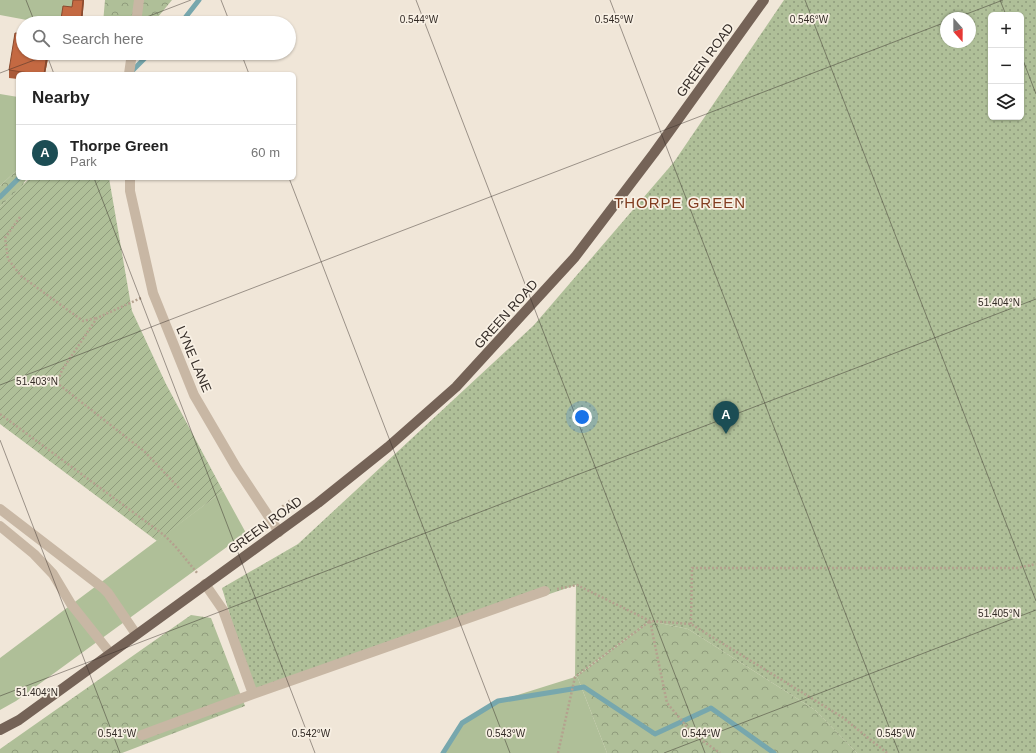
<!DOCTYPE html>
<meta charset="utf-8">
<style>
body{margin:0;font-family:Arial,sans-serif;background:#f2f2f2;color:#222}
.controls{position:absolute;right:12px;top:12px;display:grid;overflow:hidden;border-radius:6px;box-shadow:0 1px 3px #0004}
.controls button{width:36px;height:36px;display:grid;place-items:center;padding:0;border:0;border-bottom:1px solid #e0e0e0;background:#fff;color:#222;font:20px sans-serif}
.compass{position:absolute;left:940px;top:12px;width:36px;height:36px;border-radius:50%;background:#fff;box-shadow:0 1px 3px #0004;rotate:159deg}
.you{position:absolute;left:582px;top:417px;width:14px;height:14px;margin:-10px;border:3px solid #fff;border-radius:50%;background:#1a73e8;box-shadow:0 0 0 6px #1a73e833}
.badge{display:grid;place-items:center;width:26px;height:26px;border-radius:50%;background:#1c4d54;color:#fff;font-size:13px;font-weight:700}
.pin{position:absolute;translate:-50% -33px;filter:drop-shadow(0 1px 2px #0008)}
.pin::after{content:'';position:absolute;top:21px;width:14px;height:12px;background:inherit;clip-path:polygon(0 0,100% 0,50% 100%)}
.list{margin:0;padding:0;list-style:none}
h2{display:flex;justify-content:space-between;align-items:center;height:52px;margin:0;padding:0 16px;font-size:17px}
h2 small{font-size:13px;font-weight:400;color:#767676}
.list li{display:grid;grid-template-columns:26px 1fr auto;gap:12px;align-items:center;box-sizing:border-box;height:56px;padding:0 16px;border-top:1px solid #e0e0e0}
.list b{display:block;font-size:15px;white-space:nowrap}
.list p{margin:0;font-size:13px;white-space:nowrap;color:#767676}
.list em{font-size:13px;font-style:normal;color:#767676}
.icon{flex:none;width:22px;height:22px;fill:none;stroke:currentColor;stroke-width:2;stroke-linecap:round;stroke-linejoin:round}
.map{position:relative;flex:none;width:1036px;height:753px;overflow:hidden}
.search{position:absolute;background:#fff;box-shadow:0 1px 3px #0004;left:16px;top:16px;width:280px;height:44px;display:flex;align-items:center;gap:10px;box-sizing:border-box;padding:0 14px;border-radius:22px;color:#767676;font-size:15px}
.panel{position:absolute;background:#fff;box-shadow:0 1px 3px #0004;left:16px;top:72px;width:280px;height:108px;border-radius:6px}
.map>svg:first-child{display:block}
.grass{fill:#afbf98}
.forest{fill:url(#forest-crowns)}
.park{fill:url(#park-dots);fill-rule:evenodd}
.garden{fill:url(#garden-furrows)}
.lines{fill:none;stroke-linecap:round;stroke-linejoin:round}
.stream{stroke:#77a7ad;stroke-width:5}
.path{stroke:#b4a18e;stroke-width:2.5;stroke-dasharray:2 2;stroke-linecap:butt}
.minor{stroke:#c8b7a4;stroke-width:10}
.major{stroke:#756357;stroke-width:10}
.wall{fill:#a95a39}
.shaded-wall{fill:#894a2e}
.building{fill:#c46942;stroke:#894a2e}
.ticks{fill:none;stroke:#332b26;stroke-width:1;stroke-opacity:0.45}
.labels{text-anchor:middle;dominant-baseline:central;stroke-width:3.5;stroke-linejoin:round;paint-order:stroke}
.street-label{font-size:13px;fill:#332b26;stroke:#f8f0e4}
.quarter-label{font-size:15px;letter-spacing:1px;fill:#813d20;stroke:#f8f0e4}
.ticks-label{font-size:10px;text-anchor:middle;fill:#332b26;stroke:#f8f0e4;stroke-width:3.5;stroke-linejoin:round;paint-order:stroke}
</style>
<div class="map">
<svg width="1036" height="753" viewBox="0 0 1036 753">
<defs>
<pattern id="forest-crowns" width="20" height="18" patternUnits="userSpaceOnUse"><rect width="20" height="18" fill="#afbf98"/><path d="M2 6a3 3 0 1 1 6 0M12 15a3 3 0 1 1 6 0" fill="none" stroke="#8f9b7c"/></pattern>
<pattern id="park-dots" width="8" height="8" patternUnits="userSpaceOnUse"><rect width="8" height="8" fill="#afbf98"/><path d="M2 2h.1M6 6h.1" fill="none" stroke="#8f9b7c" stroke-width="1.8" stroke-linecap="round"/></pattern>
<pattern id="garden-furrows" width="10" height="10" patternUnits="userSpaceOnUse"><rect width="10" height="10" fill="#afbf98"/><path d="M-1 1l2-2M0 10L10 0M9 11l2-2" fill="none" stroke="#8f9b7c"/></pattern>
</defs>
<rect width="100%" height="100%" fill="#f0e6d8"/>
<path class="grass" d="M 0,0 L 74,0 L 72,15 L 62,23 L 43,23 L 0,15 Z
M 0,94 L 18,97 L 18,169 L 0,186 Z
M 223,491 L 246,533 L 16,701 L 0,710 L 0,658 Z
M 577,676 L 607,753 L 443,753 L 462,723 L 498,701 L 575,677 Z"/>
<path class="forest" d="M 105,0 L 172,0 L 153,23 L 103,23 Z
M 18,169 L 18,178 L 27,178 L 22,186 L 0,207 L 0,186 Z
M 191,615 L 211,618 L 245,706 L 122,753 L 0,753 L 0,749 Z
M 650,621 L 688,629 L 815,710 L 857,753 L 607,753 L 577,676 Z"/>
<path class="park" d="M 784,0 L 1036,0 L 1036,753 L 857,753 L 815,710 L 688,629 L 650,621 L 575,677 L 576,585 L 253,694 L 222,588 L 298,544 L 534,325 L 674,162 ZM 991,15 L 1021,15 L 1021,117 L 991,117 ZM 946,18 L 970,18 L 970,42 L 946,42 Z"/>
<path class="garden" d="M 30,178 L 109,178 L 132,311 L 166,384 L 223,491 L 157,541 L 0,424 L 0,207 Z"/>
<g class="lines">
<path class="stream" d="M 181,23 L 199,0
M 131,72 L 150,53
M 0,197 L 19,178
M 443,753 L 462,723 L 498,701 L 584,687 L 655,734 L 711,708 L 774,753"/>
<path class="path" d="M 20,217 L 5,238 L 8,259 L 21,276 L 83,321 L 96,318
M 141,298 L 97,318 L 62,370 L 57,383 L 145,452 L 180,489
M 0,414 L 164,535 L 175,546 L 198,574
M 279,509 L 291,500
M 246,533 L 259,524
M 557,589 L 577,585 L 650,621 L 691,624 L 842,717 L 887,753
M 691,624 L 692,568 L 1017,568 L 1036,564
M 558,753 L 575,677 L 650,621 L 667,703 L 693,734 L 720,753"/>
<path class="minor" d="M 136,23 L 139,0
M 129,74 L 132,53
M 130,178 L 130,191 L 153,293 L 194,395 L 236,467 L 279,532
M 0,509 L 103,588 L 108,593 L 136,634
M 0,526 L 34,554 L 53,574 L 71,604 L 110,653
M 205,584 L 223,610 L 253,694
M 142,735 L 253,694 L 545,591"/>
<path class="major" d="M 0,730 L 19,720 L 318,503 L 388,447 L 456,387 L 575,257 L 654,153 L 764,0"/>
</g>
<path class="wall" d="M 84,0 L 82,23 L 61,23 L 61,19 L 72,7 Z
M 49,53 L 45,74 L 18,74 L 18,79 L 9,78 L 9,70 Z"/>
<path class="shaded-wall" d="M 83,0 L 84,0 L 82,23 L 81,23 Z
M 47,53 L 49,53 L 45,74 L 44,74 Z"/>
<path class="building" d="M 73,0 L 83,0 L 81,21 L 61,19 L 63,6 L 72,7 Z
M 15,33 L 23,34 L 23,53 L 47,53 L 44,74 L 36,74 L 9,70 Z"/>
<path class="ticks" d="M 26,0 L 35,23M 221,0 L 230,23M 416,0 L 705,753M 610,0 L 899,753M 805,0 L 1036,601M 1000,0 L 1006,15M 956,18 L 1003,0M 131,23 L 191,0M 46,53 L 54,74M 241,53 L 249,74M 1021,55 L 1036,94M 0,73 L 53,53M 94,178 L 315,753M 289,178 L 510,753M 0,385 L 946,22M 0,440 L 120,753M 0,696 L 1036,299M 664,753 L 1036,610"/>
<g class="labels">
<g class="street-label">
<text transform="translate(705 60) rotate(-54)">GREEN ROAD</text>
<text transform="translate(506 314) rotate(-48)">GREEN ROAD</text>
<text transform="translate(194 359) rotate(67)">LYNE LANE</text>
<text transform="translate(265 525) rotate(-36)">GREEN ROAD</text>
</g>
<g class="quarter-label">
<text x="680" y="202">THORPE GREEN</text>
</g>
</g>
<g class="ticks-label">
<text x="419" y="23">0.544°W</text>
<text x="614" y="23">0.545°W</text>
<text x="809" y="23">0.546°W</text>
<text x="999" y="306">51.404°N</text>
<text x="37" y="385">51.403°N</text>
<text x="999" y="617">51.405°N</text>
<text x="37" y="696">51.404°N</text>
<text x="117" y="737">0.541°W</text>
<text x="311" y="737">0.542°W</text>
<text x="506" y="737">0.543°W</text>
<text x="701" y="737">0.544°W</text>
<text x="896" y="737">0.545°W</text>
</g>
</svg>
<div class="controls">
<button>+</button>
<button>−</button>
<button><svg class="icon" aria-label="layers" viewBox="0 0 24 24"><path d="M12 4l9 5-9 5-9-5zM3 14l9 5 9-5"/></svg></button>
</div>
<svg class="compass" viewBox="-18 -18 36 36"><path d="M0-13l5 13h-10z" fill="#e53935"/><path d="M0 13l5-13h-10z" fill="#767676"/></svg>
<div class="you"></div>
<div class="pin badge" style="left:726px;top:434px">A</div>
<div class="search"><svg class="icon" aria-label="search" viewBox="0 0 24 24"><circle cx="10" cy="10" r="6"/><path d="M15 15l6 6"/></svg>Search here</div>
<section class="panel">
<h2>Nearby<small></small></h2>
<ul class="list">
<li><span class="badge">A</span><div><b>Thorpe Green</b><p>Park</p></div><em>60 m</em></li>
</ul>
</section>
</div>
